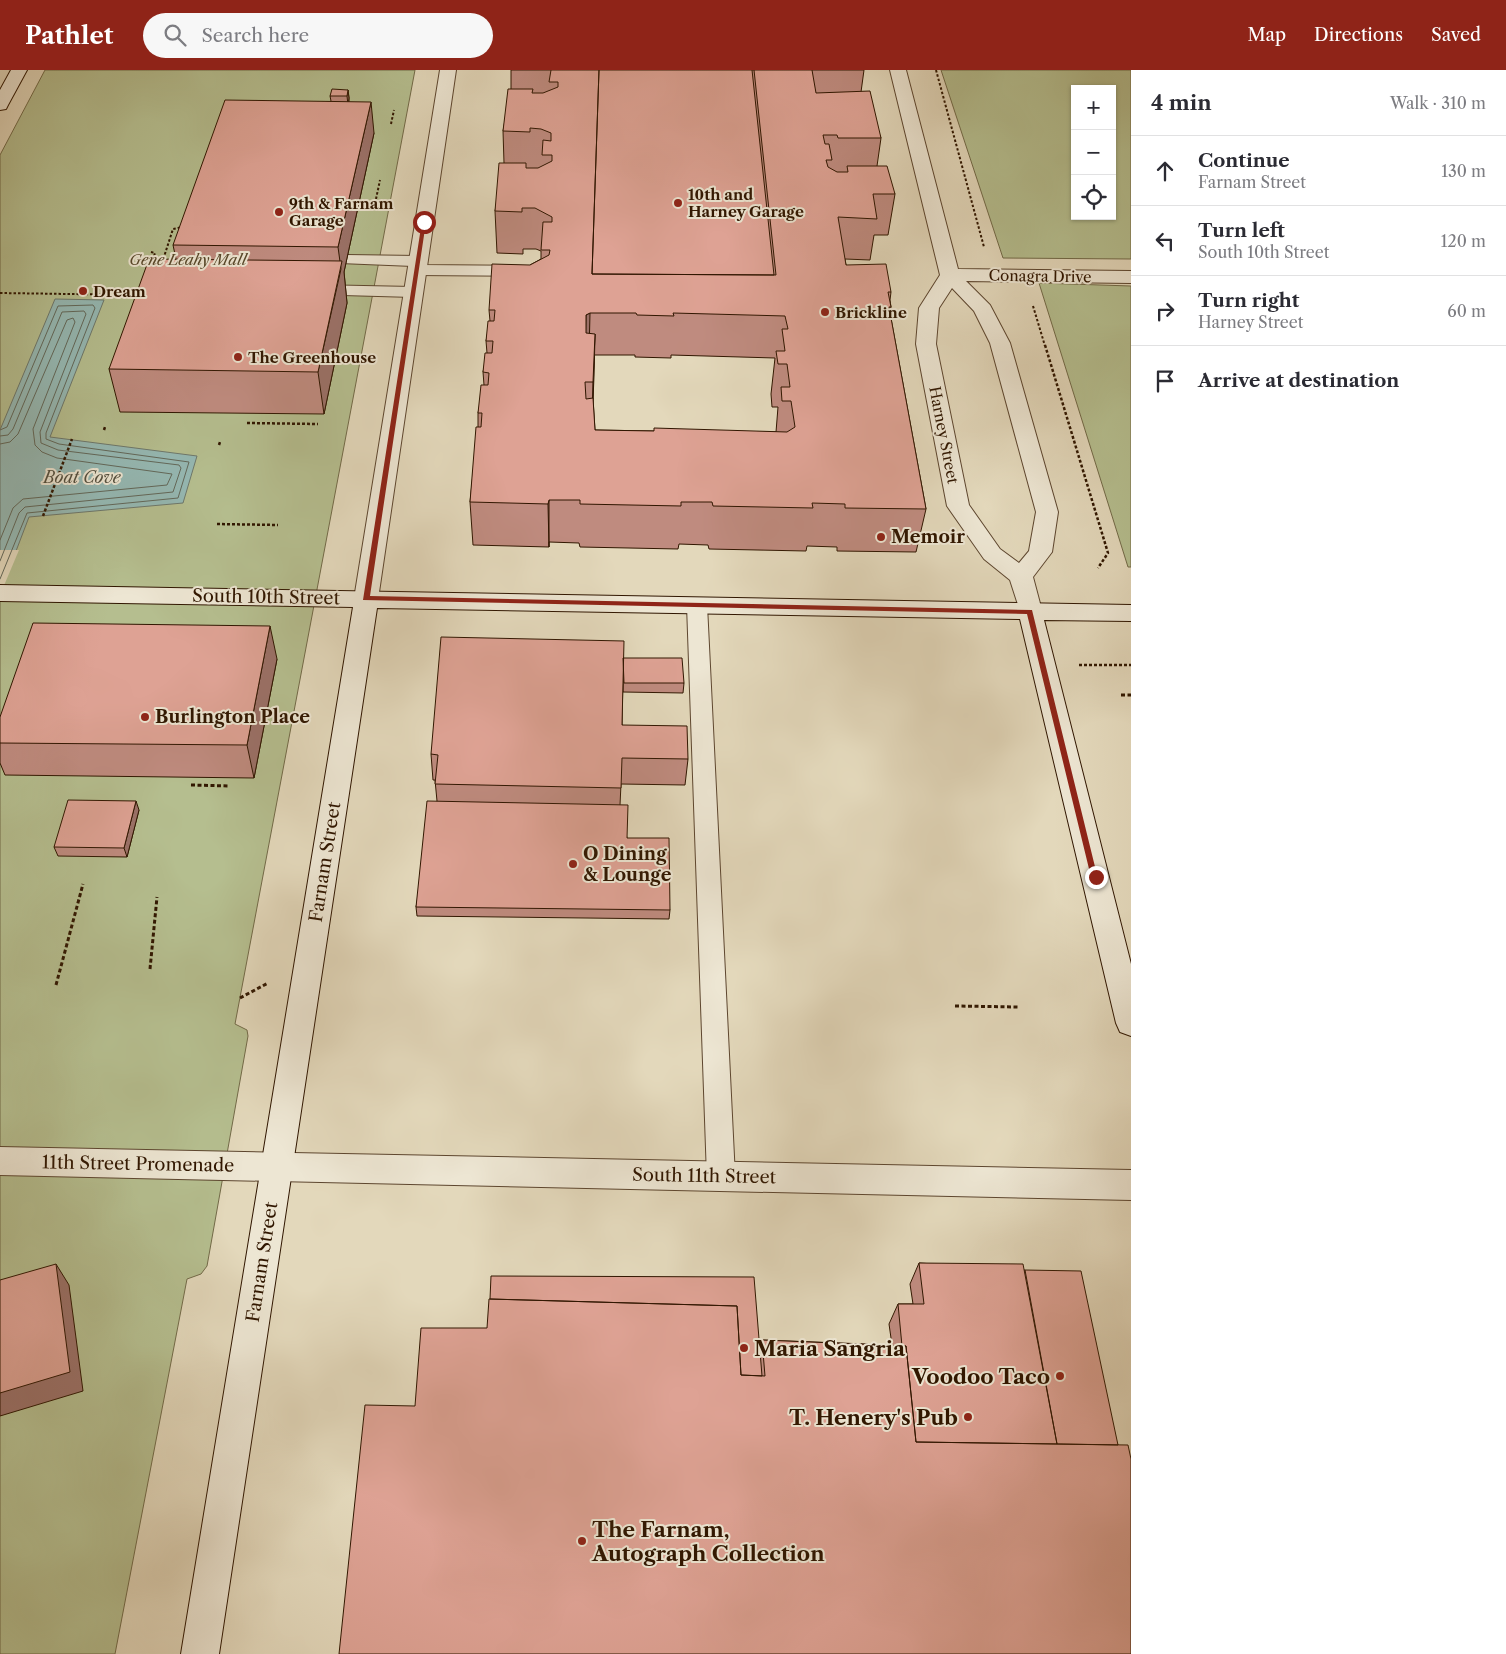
<!DOCTYPE html>
<meta charset="utf-8">
<style>
body{margin:0;font-family:"Libre Caslon Text",serif;background:#f7f7f7;color:#2b2b33}
.controls{position:absolute;right:15px;top:15px;display:grid;overflow:hidden;border-radius:0px;box-shadow:0 1px 4px #0004}
.controls button{width:45px;height:45px;display:grid;place-items:center;padding:0;border:0;border-bottom:1px solid #e1e1e2;background:#fff;color:#2b2b33;font:25px sans-serif}
.stop{position:absolute;width:15px;height:15px;margin:-11px;border:4px solid #8f2418;border-radius:50%;background:#fff}
.stop.end{background:#8f2418;border-color:#fff;box-shadow:0 1px 5px #0008}
.list{margin:0;padding:0;list-style:none}
h2{display:flex;justify-content:space-between;align-items:center;height:65px;margin:0;padding:0 20px;font-size:21px}
h2 small{font-size:16px;font-weight:400;color:#7c7c81}
.list li{display:grid;grid-template-columns:32px 1fr auto;gap:15px;align-items:center;box-sizing:border-box;height:70px;padding:0 20px;border-top:1px solid #e1e1e2}
.list b{display:block;font-size:19px;white-space:nowrap}
.list p{margin:0;font-size:16px;white-space:nowrap;color:#7c7c81}
.list em{font-size:16px;font-style:normal;color:#7c7c81}
.icon{flex:none;width:28px;height:28px;fill:none;stroke:currentColor;stroke-width:2;stroke-linecap:round;stroke-linejoin:round}
.map{position:relative;flex:none;width:1131px;height:1584px;overflow:hidden}
header{display:flex;align-items:center;gap:30px;box-sizing:border-box;height:70px;padding:0 25px;background:#8f2418;color:#fff}
header strong{font-size:24px}
nav{display:flex;gap:28px;margin-inline-start:auto;font-size:18px}
.search{width:350px;height:45px;background:#f7f7f7;display:flex;align-items:center;gap:12px;box-sizing:border-box;padding:0 18px;border-radius:28px;color:#7c7c81;font-size:19px}
main{display:flex}
aside{flex:1;background:#fff}
.map>svg:first-child{display:block}
.green{fill:#b5be8f;stroke:#726a48;fill-rule:evenodd}
.water{fill:#95b9b4;stroke:#6d786c}
.pier{fill:#e3d8bb}
.lines{fill:none;stroke-linecap:round;stroke-linejoin:round}
.shore{stroke:#62685a;stroke-width:1}
.lane-casing{stroke:#5d462f;stroke-width:2}
.street-casing{stroke:#5d462f;stroke-width:2}
.secondary-casing{stroke:#301600;stroke-width:2}
.path-far2{stroke:#301600;stroke-width:2;stroke-dasharray:2.5 2;stroke-linecap:butt}
.path-far1{stroke:#301600;stroke-width:2.5;stroke-dasharray:3 2;stroke-linecap:butt}
.path{stroke:#301600;stroke-width:3;stroke-dasharray:4 2.5;stroke-linecap:butt}
.lane{fill:#ede6d3;fill-rule:evenodd}
.street{fill:#ede6d3;fill-rule:evenodd}
.secondary{fill:#ede6d3;fill-rule:evenodd}
.wall{fill:#bf8b7f;stroke:#301600;fill-rule:evenodd}
.shaded-wall{fill:#9b7168;stroke:#301600}
.building{fill:#dea294;stroke:#301600;fill-rule:evenodd}
.route{fill:#8f2418}
.poi-dot{fill:#8f2418;stroke:#ede6d3;stroke-width:2}
.labels{text-anchor:middle;dominant-baseline:central;stroke-width:4;stroke-linejoin:round;paint-order:stroke}
.far-poi-label{font-size:15px;font-weight:bold;fill:#301600;stroke:#ede6d3;text-anchor:start}
.far-park-label{font-size:15px;font-style:italic;fill:#58482b;stroke:#ede6d3}
.far-street-label{font-size:15px;fill:#301600;stroke:#ede6d3}
.far-water-label{font-size:16px;font-style:italic;fill:#534f3f;stroke:#ede6d3}
.poi-label{font-size:18px;font-weight:bold;fill:#301600;stroke:#ede6d3;text-anchor:start}
.street-label{font-size:18px;fill:#301600;stroke:#ede6d3}
.near-poi-label{font-size:21px;font-weight:bold;fill:#301600;stroke:#ede6d3;text-anchor:start}
</style>
<header>
<strong>Pathlet</strong>
<div class="search"><svg class="icon" aria-label="search" viewBox="0 0 24 24"><circle cx="10" cy="10" r="6"/><path d="M15 15l6 6"/></svg>Search here</div>
<nav><a>Map</a><a>Directions</a><a>Saved</a></nav>
</header>
<main>
<div class="map">
<svg width="1131" height="1584" viewBox="0 0 1131 1584">
<rect width="100%" height="100%" fill="#e3d8bb"/>
<filter id="stains"><feTurbulence type="fractalNoise" baseFrequency=".004" numOctaves="4"/><feColorMatrix values="0 0 0 0 .2 0 0 0 0 .09 0 0 0 0 .02 0 0 0 .5 -.17"/></filter>
<radialGradient id="worn" r=".72"><stop offset=".6" stop-color="#630" stop-opacity="0"/><stop offset="1" stop-color="#630" stop-opacity=".3"/></radialGradient>
<path class="green" d="M 45,0 L 415,0 L 235,954 L 247,960 L 248,966 L 207,1196 L 201,1204 L 187,1209 L 115,1584 L 0,1584 L 0,85 Z
M 941,0 L 1131,0 L 1131,189 L 1003,188 ZM 1075,19 L 1112,19 L 1112,146 L 1075,146 Z
M 1039,213 L 1131,216 L 1131,497 L 1128,497 Z"/>
<path class="water" d="M 55,229 L 104,230 L 50,367 L 197,386 L 183,433 L 29,447 L 0,523 L 0,360 Z"/>
<path class="pier" d="M 0,480 L 19,480 L 0,525 Z"/>
<g class="lines">
<path class="shore" d="M 0,360 L 7,357 L 58,236 L 93,235 L 95,238 L 46,363 L 46,369 L 59,374 L 189,392 L 178,428 L 27,443 L 0,509
M 0,366 L 8,365 L 13,359 L 62,242 L 84,241 L 86,244 L 40,362 L 41,373 L 58,380 L 179,395 L 181,398 L 173,422 L 25,437 L 19,443 L 0,491
M 0,374 L 10,372 L 18,364 L 67,250 L 73,248 L 75,252 L 33,359 L 35,375 L 42,382 L 57,388 L 172,404 L 167,415 L 23,429 L 13,438 L 0,470"/>
<g class="lane-casing">
<path id="lane" d="M 346,185 L 418,186 L 426,191 L 421,195 L 524,196 L 532,201 L 524,206 L 416,205 L 408,200 L 413,196 L 340,193 L 338,190 Z
M 314,215 L 413,217 L 419,218 L 421,222 L 419,226 L 413,227 L 308,224 L 306,220 L 308,216 Z
M 697,528 L 704,530 L 707,535 L 735,1107 L 731,1116 L 721,1120 L 711,1116 L 707,1107 L 687,535 L 690,530 Z"/>
</g>
<g class="street-casing">
<path id="street" d="M 440,0 L 456,0 L 378,529 L 374,535 L 366,537 L 358,535 L 354,529 Z
M 890,0 L 906,0 L 958,199 L 1131,201 L 1131,213 L 966,211 L 990,235 L 1010,273 L 1058,442 L 1052,482 L 1033,507 L 1042,541 L 1038,547 L 1030,549 L 1022,547 L 1010,510 L 984,489 L 947,436 L 916,274 L 919,238 L 940,205 ZM 952,218 L 974,241 L 990,273 L 1036,442 L 1029,481 L 1019,493 L 1000,479 L 969,435 L 936,274 L 939,238 Z
M 0,1077 L 1131,1100 L 1131,1130 L 0,1105 Z"/>
</g>
<g class="secondary-casing">
<path id="secondary" d="M 11,0 L 27,0 L 8,35 L 6,39 L 0,40 L 0,20 Z
M 0,515 L 1131,535 L 1131,551 L 1044,550 L 1131,894 L 1131,966 L 1120,962 L 1116,953 L 1020,549 L 377,538 L 219,1584 L 181,1584 L 353,537 L 0,531 Z"/>
</g>
<path class="path-far2" d="M 936,0 L 984,177
M 391,54 L 394,40
M 376,129 L 380,110
M 151,182 L 155,183 L 152,192
M 162,193 L 173,159 L 183,157
M 0,223 L 139,225
M 1033,236 L 1045,276"/>
<path class="path-far1" d="M 1045,275 L 1108,483 L 1098,498
M 247,353 L 318,354
M 104,360 L 105,357
M 219,375 L 220,372
M 43,446 L 72,369
M 217,454 L 278,455
M 1079,595 L 1131,595"/>
<path class="path" d="M 1121,625 L 1131,625
M 191,715 L 230,716
M 150,899 L 157,827
M 56,915 L 83,814
M 240,928 L 268,913
M 955,936 L 1018,937"/>
<use href="#lane" class="lane"/>
<use href="#street" class="street"/>
<use href="#secondary" class="secondary"/>
</g>
<path class="wall" d="M 511,0 L 864,0 L 861,22 L 881,68 L 877,96 L 895,124 L 888,165 L 874,165 L 870,190 L 845,189 L 846,195 L 891,222 L 890,230 L 891,237 L 890,243 L 926,439 L 916,482 L 837,481 L 837,477 L 807,476 L 806,481 L 709,479 L 708,475 L 679,474 L 678,479 L 580,477 L 579,473 L 549,472 L 549,477 L 473,475 L 470,432 L 478,357 L 478,343 L 484,315 L 483,302 L 487,283 L 486,271 L 490,251 L 489,240 L 530,195 L 541,189 L 541,181 L 536,179 L 523,179 L 523,184 L 497,183 L 495,141 L 504,93 L 503,61 L 511,19 ZM 594,285 L 635,285 L 635,287 L 671,288 L 671,285 L 775,288 L 771,324 L 772,337 L 778,337 L 776,362 L 654,361 L 595,360 L 593,329 Z
M 348,20 L 349,28 L 349,32 L 374,63 L 344,202 L 347,233 L 324,344 L 120,342 L 109,299 L 176,189 L 173,175 L 331,31 L 330,26 Z
M 623,588 L 684,613 L 683,623 L 623,622 L 623,604 L 622,655 L 688,689 L 685,715 L 621,714 L 620,735 L 627,768 L 670,840 L 669,849 L 417,846 L 416,837 L 437,731 L 435,710 L 433,710 L 431,684 Z
M 277,589 L 254,708 L 5,705 L 0,693 L 0,647 Z
M 139,740 L 127,787 L 58,786 L 54,777 Z
M 919,1193 L 1025,1200 L 1118,1375 L 415,1336 L 487,1258 L 760,1279 L 762,1270 L 892,1275 L 889,1254 L 898,1234 L 913,1234 L 910,1214 Z"/>
<path class="shaded-wall" d="M 348,20 L 349,28 L 348,35 L 347,26 Z
M 371,32 L 374,63 L 344,202 L 347,233 L 324,344 L 318,302 L 341,199 L 338,177 Z
M 590,243 L 589,285 L 585,287 L 586,245 Z
M 595,264 L 594,306 L 592,354 L 593,312 Z
M 549,430 L 549,477 L 548,434 Z
M 270,556 L 277,589 L 254,708 L 247,675 Z
M 136,731 L 139,740 L 127,787 L 124,778 Z
M 56,1194 L 69,1215 L 83,1321 L 0,1346 L 0,1323 Z"/>
<path class="building" d="M 551,0 L 599,0 L 592,204 L 776,205 L 754,0 L 812,0 L 816,23 L 870,21 L 881,68 L 838,68 L 837,65 L 823,65 L 825,74 L 829,74 L 832,90 L 826,90 L 828,97 L 837,102 L 848,102 L 847,96 L 887,96 L 895,124 L 873,124 L 877,149 L 838,147 L 846,195 L 886,194 L 891,222 L 888,222 L 891,237 L 889,237 L 926,439 L 845,438 L 845,434 L 812,433 L 813,438 L 713,436 L 712,432 L 681,432 L 681,436 L 580,434 L 580,430 L 549,430 L 548,434 L 470,432 L 476,357 L 481,357 L 482,343 L 478,343 L 481,315 L 488,315 L 489,303 L 483,302 L 485,283 L 492,283 L 493,271 L 486,271 L 488,251 L 494,251 L 495,240 L 489,240 L 492,194 L 530,195 L 549,185 L 550,180 L 541,180 L 543,152 L 552,152 L 552,147 L 535,138 L 522,138 L 522,142 L 495,141 L 499,93 L 526,93 L 526,98 L 538,98 L 552,91 L 552,85 L 542,85 L 543,70 L 551,71 L 551,63 L 541,59 L 530,58 L 530,62 L 503,61 L 508,19 L 533,19 L 532,23 L 543,23 L 558,17 L 558,12 L 549,12 ZM 590,243 L 636,243 L 637,245 L 674,246 L 673,243 L 785,246 L 788,259 L 782,259 L 785,281 L 776,281 L 778,294 L 787,294 L 790,317 L 781,317 L 782,331 L 791,331 L 795,357 L 787,362 L 654,358 L 654,361 L 595,360 L 593,328 L 586,329 L 585,312 L 593,312 L 595,264 L 586,263 L 586,245 Z
M 599,0 L 752,0 L 774,205 L 592,204 Z
M 332,19 L 348,20 L 347,26 L 330,26 Z
M 225,30 L 371,32 L 338,177 L 173,175 Z
M 149,189 L 342,191 L 318,302 L 109,299 Z
M 33,553 L 270,556 L 247,675 L 0,673 L 0,647 Z
M 441,567 L 624,571 L 622,655 L 687,656 L 688,689 L 622,688 L 621,718 L 435,714 L 438,685 L 431,684 Z
M 623,588 L 682,588 L 684,613 L 624,613 Z
M 68,730 L 136,731 L 124,778 L 54,777 Z
M 427,731 L 628,735 L 627,768 L 669,768 L 670,840 L 416,837 Z
M 919,1193 L 1023,1194 L 1057,1374 L 916,1372 L 906,1276 L 902,1276 L 898,1234 L 924,1234 Z
M 56,1194 L 70,1302 L 0,1323 L 0,1210 Z
M 1025,1200 L 1081,1201 L 1118,1375 L 1057,1374 Z
M 491,1206 L 754,1207 L 762,1306 L 741,1305 L 737,1236 L 490,1229 Z
M 489,1229 L 737,1236 L 741,1305 L 765,1306 L 762,1270 L 906,1276 L 916,1372 L 1128,1375 L 1131,1389 L 1131,1584 L 339,1584 L 365,1335 L 415,1336 L 421,1258 L 487,1258 Z"/>
<path class="route" d="M 422,151 L 426,152 L 370,526 L 1032,540 L 1098,809 L 1093,809 L 1091,807 L 1027,544 L 363,530 Z"/>
<g class="poi-dot">
<circle cx="678" cy="133" r="5"/>
<circle cx="279" cy="142" r="5"/>
<circle cx="83" cy="221" r="5"/>
<circle cx="825" cy="242" r="5"/>
<circle cx="238" cy="287" r="5"/>
<circle cx="881" cy="467" r="5"/>
<circle cx="145" cy="647" r="5"/>
<circle cx="573" cy="794" r="5"/>
<circle cx="744" cy="1278" r="5"/>
<circle cx="1060" cy="1306" r="5"/>
<circle cx="968" cy="1347" r="5"/>
<circle cx="582" cy="1471" r="5"/>
</g>
<g class="labels">
<g class="far-poi-label">
<text x="688" y="124">10th and<tspan x="688" dy="17">Harney Garage</tspan></text>
<text x="289" y="133">9th &amp; Farnam<tspan x="289" dy="17">Garage</tspan></text>
<text x="93" y="221">Dream</text>
<text x="835" y="242">Brickline</text>
<text x="248" y="287">The Greenhouse</text>
</g>
<g class="far-park-label">
<text x="188" y="189">Gene Leahy Mall</text>
</g>
<g class="far-street-label">
<text transform="translate(1040 206) rotate(1)">Conagra Drive</text>
<text transform="translate(944 365) rotate(79)">Harney Street</text>
</g>
<g class="far-water-label">
<text x="82" y="407">Boat Cove</text>
</g>
<g class="poi-label">
<text x="891" y="467">Memoir</text>
<text x="155" y="647">Burlington Place</text>
<text x="583" y="784">O Dining<tspan x="583" dy="21">&amp; Lounge</tspan></text>
</g>
<g class="street-label">
<text transform="translate(266 527) rotate(1)">South 10th Street</text>
<text transform="translate(325 792) rotate(-81)">Farnam Street</text>
<text transform="translate(138 1094) rotate(1)">11th Street Promenade</text>
<text transform="translate(704 1106) rotate(1)">South 11th Street</text>
<text transform="translate(262 1192) rotate(-81)">Farnam Street</text>
</g>
<g class="near-poi-label">
<text x="754" y="1278">Maria Sangria</text>
<text x="1050" y="1306" text-anchor="end">Voodoo Taco</text>
<text x="958" y="1347" text-anchor="end">T. Henery's Pub</text>
<text x="592" y="1459">The Farnam,<tspan x="592" dy="24">Autograph Collection</tspan></text>
</g>
</g>
<rect width="100%" height="100%" filter="url(#stains)"/>
<rect width="100%" height="100%" fill="url(#worn)"/>
</svg>
<div class="controls">
<button>+</button>
<button>−</button>
<button><svg class="icon" aria-label="locate" viewBox="0 0 24 24"><circle cx="12" cy="12" r="6"/><path d="M12 2v4M12 18v4M2 12h4M18 12h4"/></svg></button>
</div>
<div class="stop" style="left:424px;top:152px"></div>
<div class="stop end" style="left:1096px;top:807px"></div>
</div>
<aside>
<h2>4 min<small>Walk · 310 m</small></h2>
<ul class="list">
<li><svg class="icon" aria-label="ahead" viewBox="0 0 24 24"><path d="M12 20V5M6 11l6-6 6 6"/></svg><div><b>Continue</b><p>Farnam Street</p></div><em>130 m</em></li>
<li><svg class="icon" aria-label="left" viewBox="0 0 24 24"><path d="M17 20v-9H6M10 6l-5 5 5 5"/></svg><div><b>Turn left</b><p>South 10th Street</p></div><em>120 m</em></li>
<li><svg class="icon" aria-label="right" viewBox="0 0 24 24"><path d="M7 20v-9h11M14 6l5 5-5 5"/></svg><div><b>Turn right</b><p>Harney Street</p></div><em>60 m</em></li>
<li><svg class="icon" aria-label="arrive" viewBox="0 0 24 24"><path d="M6 21V4h12l-3 4 3 4H6"/></svg><div><b>Arrive at destination</b></div></li>
</ul>
</aside>
</main>
